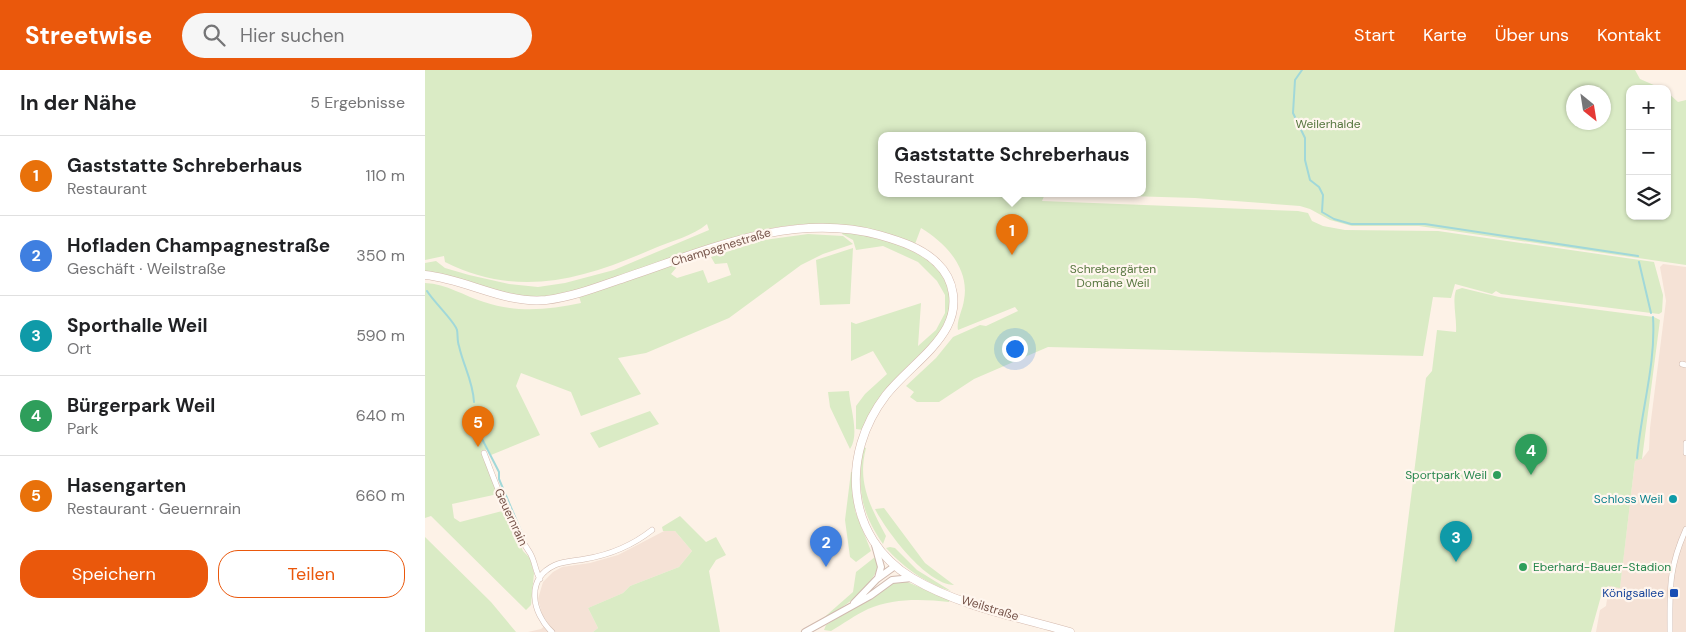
<!DOCTYPE html>
<html lang="de">
<meta charset="utf-8">
<style>
body{margin:0;font-family:"DM Sans",sans-serif;background:#f6f6f6;color:#202124}
.controls{position:absolute;right:15px;top:15px;display:grid;overflow:hidden;border-radius:10px;box-shadow:0 1px 4px #0004}
.controls button{width:45px;height:45px;display:grid;place-items:center;padding:0;border:0;border-bottom:1px solid #e0e0e0;background:#fff;color:#202124;font:25px sans-serif}
.compass{position:absolute;left:1141px;top:15px;width:45px;height:45px;border-radius:50%;background:#fff;box-shadow:0 1px 4px #0004;rotate:150deg}
.you{position:absolute;left:589px;top:278px;width:18px;height:18px;margin:-12px;border:4px solid #fff;border-radius:50%;background:#1a73e8;box-shadow:0 0 0 8px #1a73e833}
.badge{display:grid;place-items:center;width:32px;height:32px;border-radius:50%;background:#ea580c;color:#fff;font-size:16px;font-weight:700}
.pin{position:absolute;translate:-50% -41px;filter:drop-shadow(0 1px 2px #0008)}
.pin::after{content:'';position:absolute;top:26px;width:18px;height:15px;background:inherit;clip-path:polygon(0 0,100% 0,50% 100%)}
.popup{position:absolute;left:453px;top:62px;width:268px;height:65px;box-sizing:border-box;display:grid;place-content:center;border-radius:10px;background:#fff;filter:drop-shadow(0 1px 4px #0005);font-size:16px;white-space:nowrap;color:#757577}
.popup b{font-size:19px;color:#202124}
.popup::after{content:'';position:absolute;left:50%;top:100%;margin-left:-10px;border:10px solid transparent;border-top-color:#fff}
.list{margin:0;padding:0;list-style:none}
h2{display:flex;justify-content:space-between;align-items:center;height:65px;margin:0;padding:0 20px;font-size:21px}
h2 small{font-size:16px;font-weight:400;color:#757577}
.list li{display:grid;grid-template-columns:32px 1fr auto;gap:15px;align-items:center;box-sizing:border-box;height:80px;padding:0 20px;border-top:1px solid #e0e0e0}
.list b{display:block;font-size:19px;white-space:nowrap}
.list p{margin:0;font-size:16px;white-space:nowrap;color:#757577}
.list em{font-size:16px;font-style:normal;color:#757577}
.actions{display:flex;gap:10px;padding:15px 20px}
.actions a{flex:1;padding:11px 0;border:1px solid #ea580c;border-radius:20px;text-align:center;font-size:18px;color:#ea580c}
.actions .main{background:#ea580c;color:#fff}
.icon{flex:none;width:28px;height:28px;fill:none;stroke:currentColor;stroke-width:2;stroke-linecap:round;stroke-linejoin:round}
.map{position:relative;flex:none;width:1261px;height:562px;overflow:hidden}
header{display:flex;align-items:center;gap:30px;box-sizing:border-box;height:70px;padding:0 25px;background:#ea580c;color:#fff}
header strong{font-size:24px}
nav{display:flex;gap:28px;margin-inline-start:auto;font-size:18px}
.search{width:350px;height:45px;background:#f6f6f6;display:flex;align-items:center;gap:12px;box-sizing:border-box;padding:0 18px;border-radius:28px;color:#757577;font-size:19px}
main{display:flex}
aside{flex:1;background:#fff}
.map>svg:first-child{display:block}
.residential{fill:#f5e2d6}
.green{fill:#daebc5;fill-rule:evenodd}
.lines{fill:none;stroke-linecap:round;stroke-linejoin:round}
.stream{stroke:#a1d8d9;stroke-width:2}
.minor-casing{stroke:#d1baaf;stroke-width:6}
.tertiary-casing{stroke:#d1baaf;stroke-width:8}
.secondary-casing{stroke:#d4b9ad;stroke-width:9}
.minor{stroke:#fff;stroke-width:5}
.tertiary{stroke:#fff;stroke-width:6}
.secondary{stroke:#fff;stroke-width:8}
.leisure-dot{fill:#2e9e5b;stroke:#fff6ee;stroke-width:2}
.culture-dot{fill:#0f9aa8;stroke:#fff6ee;stroke-width:2}
.transit-dot{fill:#1a4fb4;stroke:#fff6ee;stroke-width:2}
.labels{text-anchor:middle;dominant-baseline:central;stroke-width:4.5;stroke-linejoin:round;paint-order:stroke}
.park-label{font-size:12px;fill:#587740;stroke:#fff6ee}
.street-label{font-size:12px;fill:#77554b;stroke:#fff6ee}
.leisure-label{font-size:12px;fill:#27864d;stroke:#fff6ee;text-anchor:end}
.culture-label{font-size:12px;fill:#0d838f;stroke:#fff6ee;text-anchor:end}
.transit-label{font-size:12px;fill:#164399;stroke:#fff6ee;text-anchor:end}
</style>
<header>
<strong>Streetwise</strong>
<div class="search"><svg class="icon" aria-label="search" viewBox="0 0 24 24"><circle cx="10" cy="10" r="6"/><path d="M15 15l6 6"/></svg>Hier suchen</div>
<nav><a>Start</a><a>Karte</a><a>Über uns</a><a>Kontakt</a></nav>
</header>
<main>
<aside>
<h2>In der Nähe<small>5 Ergebnisse</small></h2>
<ul class="list">
<li><span class="badge" style="background:#e8710a">1</span><div><b>Gaststatte Schreberhaus</b><p>Restaurant</p></div><em>110 m</em></li>
<li><span class="badge" style="background:#3f7fe0">2</span><div><b>Hofladen Champagnestraße</b><p>Geschäft · Weilstraße</p></div><em>350 m</em></li>
<li><span class="badge" style="background:#0f9aa8">3</span><div><b>Sporthalle Weil</b><p>Ort</p></div><em>590 m</em></li>
<li><span class="badge" style="background:#2e9e5b">4</span><div><b>Bürgerpark Weil</b><p>Park</p></div><em>640 m</em></li>
<li><span class="badge" style="background:#e8710a">5</span><div><b>Hasengarten</b><p>Restaurant · Geuernrain</p></div><em>660 m</em></li>
</ul>
<div class="actions"><a class="main">Speichern</a><a>Teilen</a></div>
</aside>
<div class="map">
<svg width="1261" height="562" viewBox="0 0 1261 562">
<rect width="100%" height="100%" fill="#fdf2e7"/>
<path class="residential" d="M 1238,194 L 1261,197 L 1261,562 L 1171,562 L 1175,540 L 1181,536 L 1184,516 L 1195,517 L 1210,391 L 1217,389 L 1224,380 L 1225,358 L 1241,231 L 1235,197 Z
M 241,460 L 250,461 L 267,481 L 254,497 L 205,516 L 198,523 L 163,538 L 173,558 L 168,562 L 103,562 L 116,559 L 123,553 L 117,544 L 113,529 L 118,512 L 128,502 L 137,497 L 165,493 L 193,485 Z"/>
<path class="green" d="M 0,0 L 1210,0 L 1215,9 L 1238,19 L 1205,19 L 1205,146 L 1242,146 L 1242,22 L 1253,32 L 1261,30 L 1261,195 L 994,156 L 927,156 L 905,150 L 885,139 L 875,136 L 770,128 L 637,124 L 717,124 L 717,66 L 457,66 L 457,124 L 620,124 L 617,131 L 873,141 L 883,143 L 887,151 L 898,156 L 920,160 L 1013,161 L 1229,192 L 1238,225 L 1237,242 L 1234,244 L 1076,224 L 1071,221 L 1067,224 L 1030,214 L 1026,228 L 1008,227 L 998,286 L 623,277 L 549,309 L 514,332 L 492,332 L 485,327 L 489,322 L 481,316 L 511,288 L 528,267 L 555,255 L 561,256 L 593,241 L 590,237 L 533,260 C 531,252 538,239 539,230 C 545,199 521,173 496,158 L 490,174 C 468,168 444,159 421,156 C 348,145 276,179 209,202 C 178,212 147,225 114,227 C 79,229 35,211 0,202 L 0,193 L 11,191 L 20,198 L 44,205 L 84,214 L 113,217 L 140,213 L 189,200 L 284,160 L 282,154 C 268,166 246,171 230,178 C 159,209 94,229 20,192 L 19,186 L 0,190 ZM 1148,22 L 1178,22 L 1178,52 L 1148,52 Z
M 418,161 C 464,167 554,193 517,258 C 507,276 489,288 476,303 C 461,320 449,340 438,360 L 431,359 L 431,336 L 440,324 L 462,304 L 448,281 L 426,291 L 426,252 L 431,254 L 496,233 L 493,276 L 511,260 L 520,243 L 520,225 L 512,211 L 493,192 L 458,176 L 431,180 L 428,170 L 417,164 Z
M 383,164 L 418,166 L 428,174 L 398,184 L 376,195 L 304,248 L 221,283 L 193,288 L 216,324 L 156,346 L 146,322 L 96,303 L 91,316 L 115,365 L 66,385 L 63,379 L 56,381 L 73,424 L 27,434 L 29,448 L 35,452 L 81,440 L 98,481 L 105,488 L 109,503 L 106,535 L 101,540 L 6,446 L 0,448 L 0,213 C 22,214 39,226 59,232 C 92,243 123,240 156,233 L 154,226 L 249,194 L 251,198 L 246,204 L 252,208 L 278,200 L 283,213 L 306,205 L 302,193 L 290,194 L 286,187 L 339,170 Z
M 428,178 L 425,234 L 395,235 L 391,190 Z
M 1037,218 L 1074,227 L 1229,247 L 1235,250 L 1217,389 L 1210,391 L 1195,518 L 1184,516 L 1178,519 L 1166,562 L 969,562 L 1001,308 L 1007,301 L 1012,260 L 1031,262 C 1032,248 1027,232 1031,220 Z
M 424,321 C 425,338 435,364 425,379 L 405,337 L 403,322 Z
M 225,341 L 234,354 L 174,378 L 165,363 Z
M 438,377 L 441,378 C 432,412 445,436 461,466 L 458,474 C 435,441 432,417 438,377 Z
M 426,402 L 428,402 L 430,441 L 446,481 L 431,492 L 425,487 L 420,450 Z
M 459,438 L 500,493 L 529,515 C 501,514 462,462 450,439 Z
M 255,446 L 281,472 L 291,467 L 301,485 L 291,490 L 284,501 L 295,562 L 168,562 L 173,558 L 163,538 L 198,523 L 205,516 L 254,497 L 267,481 L 250,461 L 238,461 L 237,457 Z
M 0,467 L 66,532 L 91,562 L 0,562 Z
M 465,477 L 470,478 L 492,500 L 526,521 C 501,514 477,496 461,478 Z
M 450,487 L 454,495 C 445,521 417,538 395,551 L 428,522 L 431,502 Z
M 471,511 L 480,511 L 525,530 L 524,532 C 498,529 468,528 443,539 C 430,545 418,554 406,561 L 399,560 L 401,555 Z"/>
<g class="lines">
<path class="stream" d="M 877,0 L 870,10 L 868,43 L 880,68 L 880,90 L 885,110 L 894,117 L 898,125 L 897,142 L 909,149 L 926,154 L 1000,154 L 1213,186
M 1214,192 L 1226,243
M 2,221 C 8,231 30,252 32,260 C 33,265 32,271 34,276 C 38,295 48,311 49,332
M 50,339 L 53,361 L 74,402 L 74,409 L 101,473
M 1212,388 C 1216,341 1231,294 1228,247"/>
<g class="minor-casing">
<path id="minor" d="M 1257,294 L 1261,295
M 1261,373 L 1261,383
M 59,383 C 72,417 85,454 105,483 C 110,491 110,501 115,509
M 127,562 C 107,543 100,509 130,495 C 140,491 150,491 160,489 C 184,485 208,475 227,460
M 1245,562 C 1245,520 1243,499 1261,459"/>
</g>
<g class="tertiary-casing">
<path id="tertiary" d="M 450,475 L 456,497 L 453,508
M 429,533 L 452,509 L 470,496
M 380,562 L 445,526 L 467,510 L 487,508"/>
</g>
<g class="secondary-casing">
<path id="secondary" d="M 0,205 C 41,209 79,234 121,230 C 146,227 170,218 193,210 C 278,182 364,141 454,165 C 475,171 497,178 512,193 C 530,210 533,236 522,257 C 508,283 479,302 461,325 C 415,385 420,467 487,508 C 534,536 593,547 645,562"/>
</g>
<use href="#minor" class="minor"/>
<use href="#tertiary" class="tertiary"/>
<use href="#secondary" class="secondary"/>
</g>
<g class="leisure-dot">
<circle cx="1072" cy="405" r="5"/>
<circle cx="1098" cy="497" r="5"/>
</g>
<circle class="culture-dot" cx="1248" cy="429" r="5"/>
<rect class="transit-dot" x="1244" y="518" width="10" height="10" rx="2.5"/>
<g class="labels">
<g class="park-label">
<text x="903" y="54">Weilerhalde</text>
<text x="688" y="199">Schrebergärten<tspan x="688" dy="14">Domäne Weil</tspan></text>
</g>
<g class="street-label">
<text transform="translate(296 177) rotate(-17)">Champagnestraße</text>
<text transform="translate(86 447) rotate(65)">Geuernrain</text>
<text transform="translate(565 538) rotate(17)">Weilstraße</text>
</g>
<g class="leisure-label">
<text x="1062" y="405">Sportpark Weil</text>
<text x="1108" y="497" text-anchor="start">Eberhard-Bauer-Stadion</text>
</g>
<g class="culture-label">
<text x="1238" y="429">Schloss Weil</text>
</g>
<g class="transit-label">
<text x="1239" y="523">Königsallee</text>
</g>
</g>
</svg>
<div class="controls">
<button>+</button>
<button>−</button>
<button><svg class="icon" aria-label="layers" viewBox="0 0 24 24"><path d="M12 4l9 5-9 5-9-5zM3 14l9 5 9-5"/></svg></button>
</div>
<svg class="compass" viewBox="-18 -18 36 36"><path d="M0-13l5 13h-10z" fill="#e53935"/><path d="M0 13l5-13h-10z" fill="#757577"/></svg>
<div class="you"></div>
<div class="pin badge" style="left:587px;top:185px;background:#e8710a">1</div>
<div class="popup"><b>Gaststatte Schreberhaus</b>Restaurant</div>
<div class="pin badge" style="left:401px;top:497px;background:#3f7fe0">2</div>
<div class="pin badge" style="left:1031px;top:492px;background:#0f9aa8">3</div>
<div class="pin badge" style="left:1106px;top:405px;background:#2e9e5b">4</div>
<div class="pin badge" style="left:53px;top:377px;background:#e8710a">5</div>
</div>
</main>
